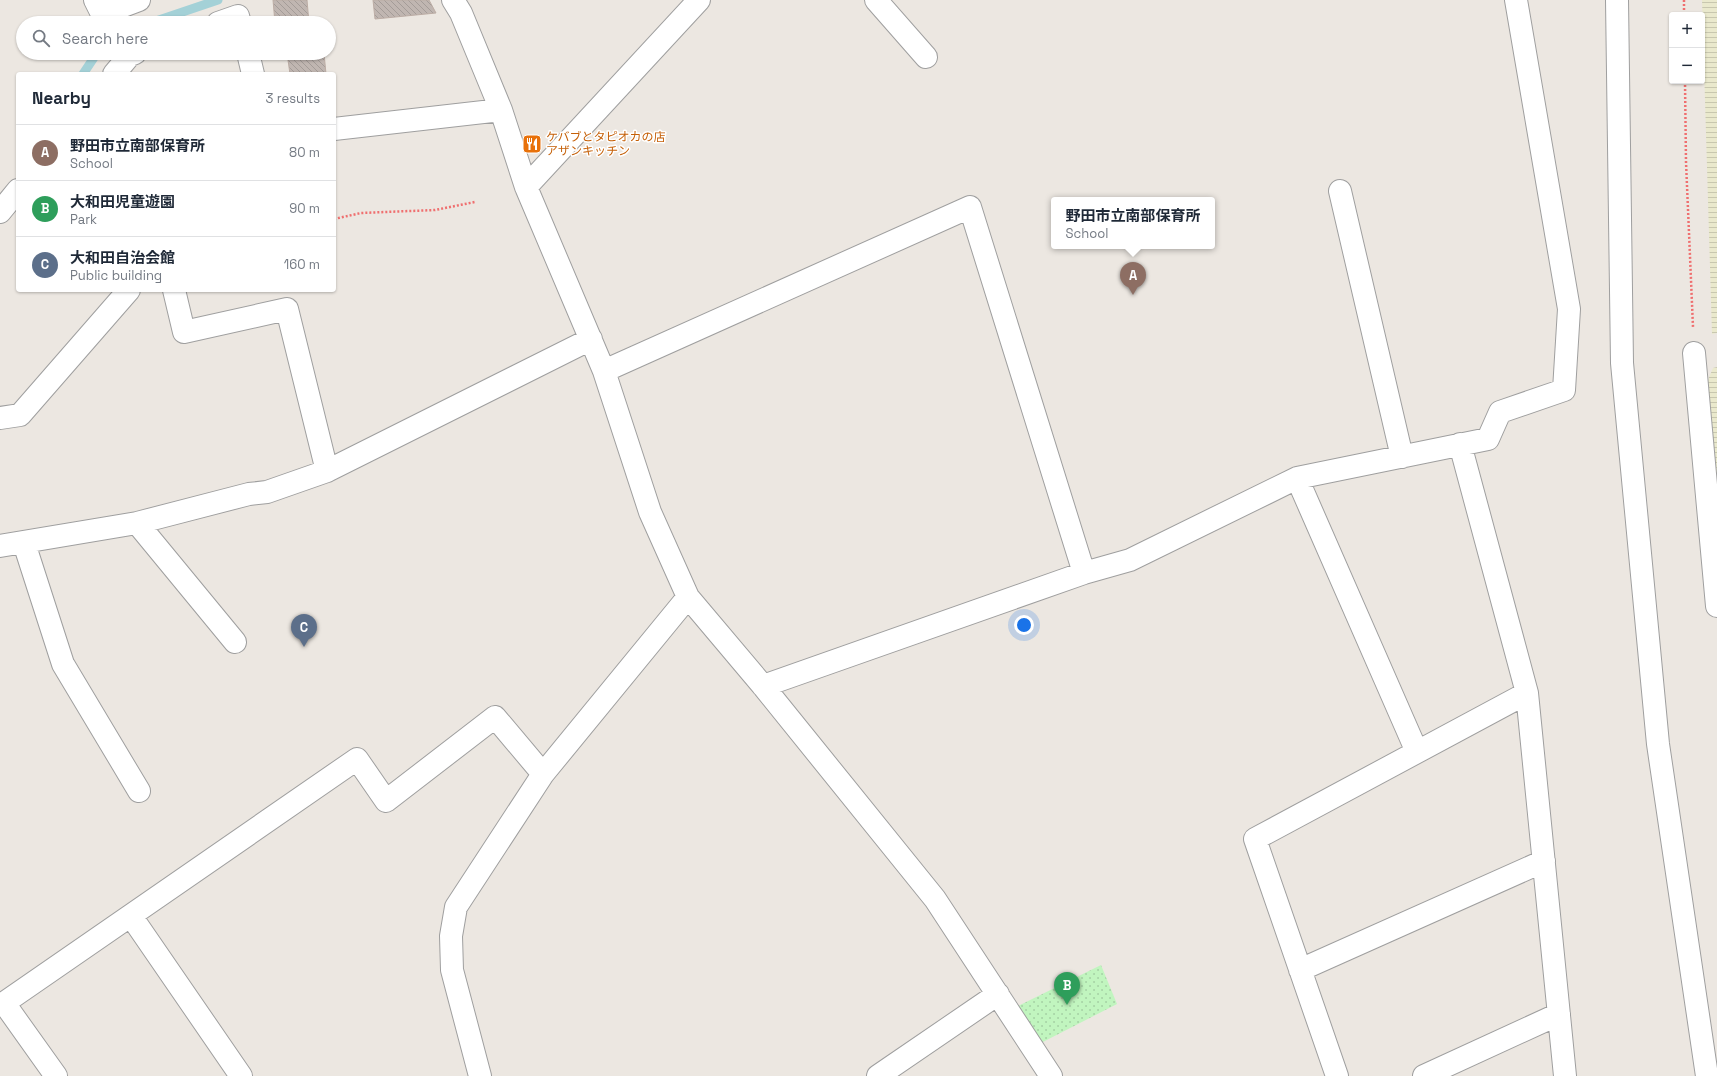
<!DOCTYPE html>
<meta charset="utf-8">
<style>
body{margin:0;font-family:"Space Grotesk","Noto Sans JP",sans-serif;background:#f6f6f7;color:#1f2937}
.controls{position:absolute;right:12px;top:12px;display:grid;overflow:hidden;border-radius:4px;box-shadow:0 1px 3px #0004}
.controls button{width:36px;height:36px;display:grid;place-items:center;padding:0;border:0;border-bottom:1px solid #e0e1e3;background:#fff;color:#1f2937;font:20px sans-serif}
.you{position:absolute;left:1024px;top:625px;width:14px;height:14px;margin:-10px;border:3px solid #fff;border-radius:50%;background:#1a73e8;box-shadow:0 0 0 6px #1a73e833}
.badge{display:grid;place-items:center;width:26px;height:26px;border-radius:50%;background:#7c3aed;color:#fff;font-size:13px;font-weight:700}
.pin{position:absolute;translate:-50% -33px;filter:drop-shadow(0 1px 2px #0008)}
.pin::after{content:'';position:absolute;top:21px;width:14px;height:12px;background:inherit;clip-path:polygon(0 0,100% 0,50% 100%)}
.popup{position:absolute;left:1051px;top:197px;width:164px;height:52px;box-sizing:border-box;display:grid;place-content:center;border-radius:4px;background:#fff;filter:drop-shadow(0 1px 3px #0005);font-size:13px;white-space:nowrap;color:#747a83}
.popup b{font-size:15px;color:#1f2937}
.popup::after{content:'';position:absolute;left:50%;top:100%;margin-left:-8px;border:8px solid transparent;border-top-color:#fff}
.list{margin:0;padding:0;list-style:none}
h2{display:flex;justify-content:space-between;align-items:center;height:52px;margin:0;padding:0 16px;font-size:17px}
h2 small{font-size:13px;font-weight:400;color:#747a83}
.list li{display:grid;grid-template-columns:26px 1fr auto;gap:12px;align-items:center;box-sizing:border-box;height:56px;padding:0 16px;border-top:1px solid #e0e1e3}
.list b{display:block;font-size:15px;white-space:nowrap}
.list p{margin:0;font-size:13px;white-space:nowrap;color:#747a83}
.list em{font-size:13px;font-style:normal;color:#747a83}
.icon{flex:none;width:22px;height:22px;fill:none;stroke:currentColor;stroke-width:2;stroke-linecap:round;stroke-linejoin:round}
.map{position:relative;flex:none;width:1717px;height:1076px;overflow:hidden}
.search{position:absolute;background:#fff;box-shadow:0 1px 3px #0004;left:16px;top:16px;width:320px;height:44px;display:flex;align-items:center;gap:10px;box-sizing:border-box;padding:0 14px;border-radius:22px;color:#747a83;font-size:15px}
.panel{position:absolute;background:#fff;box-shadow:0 1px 3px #0004;left:16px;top:72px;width:320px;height:220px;border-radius:4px}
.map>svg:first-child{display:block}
.farmland{fill:url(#farmland-rules)}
.park{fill:url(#park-dots)}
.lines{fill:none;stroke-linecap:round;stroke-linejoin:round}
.stream{stroke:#a4d1d7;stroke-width:9}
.building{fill:url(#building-back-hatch);stroke:#bcada5}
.minor-casing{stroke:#9f9f9f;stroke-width:24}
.path{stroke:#ef6f6f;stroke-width:2.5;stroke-dasharray:2 2;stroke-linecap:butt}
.minor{stroke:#fff;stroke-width:22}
.labels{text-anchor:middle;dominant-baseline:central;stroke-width:3;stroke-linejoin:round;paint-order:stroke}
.food-label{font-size:12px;fill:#c56008;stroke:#fff;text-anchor:start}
</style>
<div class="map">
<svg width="1717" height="1076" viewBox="0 0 1717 1076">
<defs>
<pattern id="farmland-rules" width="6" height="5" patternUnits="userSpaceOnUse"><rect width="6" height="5" fill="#eae9cd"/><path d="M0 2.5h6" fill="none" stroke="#c8c7af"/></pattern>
<pattern id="park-dots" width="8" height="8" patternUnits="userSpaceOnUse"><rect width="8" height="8" fill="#c1f5bf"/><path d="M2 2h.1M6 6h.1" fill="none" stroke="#a5d1a4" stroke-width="1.8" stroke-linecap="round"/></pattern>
<pattern id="building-back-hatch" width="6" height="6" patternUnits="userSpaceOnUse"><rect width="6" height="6" fill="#c0b6b1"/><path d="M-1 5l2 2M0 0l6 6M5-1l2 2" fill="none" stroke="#a49c98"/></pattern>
</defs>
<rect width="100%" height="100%" fill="#ece7e1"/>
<path class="farmland" d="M 1702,0 L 1717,0 L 1717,333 L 1712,334 Z
M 1717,367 L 1717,481 L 1707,382 L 1713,368 Z"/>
<path class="park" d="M 1101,965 L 1117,1004 L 1039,1044 L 1016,1007 Z"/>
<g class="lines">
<path class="stream" d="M 150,23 L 218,0
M 83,74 L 97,53"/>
</g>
<path class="building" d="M 273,0 L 307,0 L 309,23 L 275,23 Z
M 373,0 L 429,0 L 436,13 L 375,19 Z
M 287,53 L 324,53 L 326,74 L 290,74 Z"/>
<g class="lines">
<g class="minor-casing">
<path id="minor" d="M 95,0 L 102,14 L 139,0
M 453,0 L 461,13 L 501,110 L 526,187 L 604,371 L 650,512 L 688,597 L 763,686 L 935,899 L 1051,1076
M 876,0 L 926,57
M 1617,0 L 1622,363 L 1658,744 L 1707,1076
M 218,23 L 238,16 L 240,23
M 248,53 L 253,74
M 114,74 L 130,55 L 135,53
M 334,129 L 501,110
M 526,187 L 699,0
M 1340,191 L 1402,457
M 0,212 L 18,190
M 174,290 L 184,332 L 287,309 L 327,471
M 1694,353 L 1717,606
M 604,371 L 970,207 L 1084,573
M 0,418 L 20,415 L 129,290
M 1460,444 L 1527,693 L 1565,1076
M 1297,478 L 1417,752
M 137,523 L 235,642
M 24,543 L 63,664 L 139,791
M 0,546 L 137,523 L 249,494 L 267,492 L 327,471 L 591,339
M 763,686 L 1084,573 L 1130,560 L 1297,478 L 1488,439 L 1500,412 L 1564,390 L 1569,309 L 1516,0
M 131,916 L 241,1076
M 1300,970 L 1544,861
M 56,1076 L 4,1003 L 357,759 L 386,801 L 495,717 L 543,774
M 480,1076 L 452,970 L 451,936 L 456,907 L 543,774 L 688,597
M 878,1076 L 998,994
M 1337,1076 L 1255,839 L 1527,693
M 1424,1076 L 1559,1014"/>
</g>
<path class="path" d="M 1684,0 L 1684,15
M 1685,81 L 1686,162 L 1693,327
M 334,219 L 361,213 L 435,210 L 475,202"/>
<use href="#minor" class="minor"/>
</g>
<defs>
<g id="restaurant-square" transform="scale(1)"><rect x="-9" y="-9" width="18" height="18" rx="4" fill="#e8710a" stroke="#fff"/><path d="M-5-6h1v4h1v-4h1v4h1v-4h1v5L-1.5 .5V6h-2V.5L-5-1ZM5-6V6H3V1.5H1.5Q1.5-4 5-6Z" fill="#fff"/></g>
</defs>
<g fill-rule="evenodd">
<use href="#restaurant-square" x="532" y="144"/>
</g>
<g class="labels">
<g class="food-label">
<text x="546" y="137">ケバブとタピオカの店<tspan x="546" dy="14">アザンキッチン</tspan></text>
</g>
</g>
</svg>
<div class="controls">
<button>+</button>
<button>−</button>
</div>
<div class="you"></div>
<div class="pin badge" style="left:1133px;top:295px;background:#8d6e63">A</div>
<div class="popup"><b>野田市立南部保育所</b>School</div>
<div class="pin badge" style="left:1067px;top:1005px;background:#2e9e5b">B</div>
<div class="pin badge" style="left:304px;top:647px;background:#5c6f8a">C</div>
<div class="search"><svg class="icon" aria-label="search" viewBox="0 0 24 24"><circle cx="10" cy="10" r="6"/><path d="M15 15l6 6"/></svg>Search here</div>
<section class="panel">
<h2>Nearby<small>3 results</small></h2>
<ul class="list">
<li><span class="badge" style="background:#8d6e63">A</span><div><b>野田市立南部保育所</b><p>School</p></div><em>80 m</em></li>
<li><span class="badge" style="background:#2e9e5b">B</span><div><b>大和田児童遊園</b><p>Park</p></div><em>90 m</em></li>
<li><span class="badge" style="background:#5c6f8a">C</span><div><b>大和田自治会館</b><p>Public building</p></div><em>160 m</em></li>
</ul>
</section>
</div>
